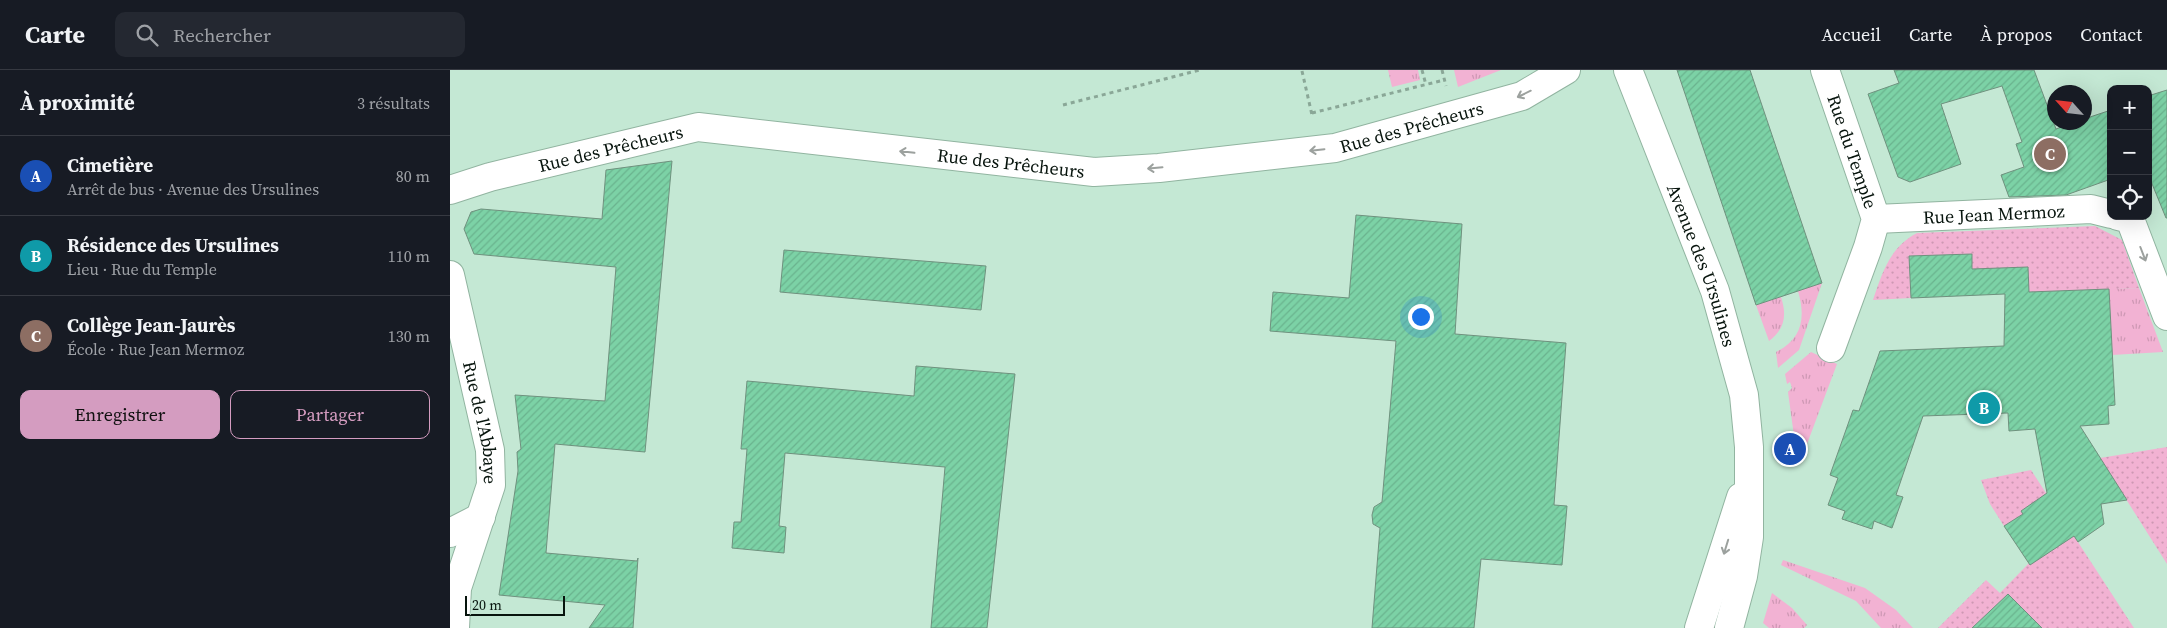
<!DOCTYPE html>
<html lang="fr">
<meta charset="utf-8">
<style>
body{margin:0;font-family:"Source Serif 4",serif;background:#242831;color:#f1f3f6}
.controls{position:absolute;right:15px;top:15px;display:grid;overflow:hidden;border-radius:10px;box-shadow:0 5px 20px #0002}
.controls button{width:45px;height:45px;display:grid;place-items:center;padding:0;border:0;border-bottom:1px solid #363941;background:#171b24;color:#f1f3f6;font:25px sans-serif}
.compass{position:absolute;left:1597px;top:15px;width:45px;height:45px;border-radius:50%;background:#171b24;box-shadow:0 5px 20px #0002;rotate:297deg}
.scale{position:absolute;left:15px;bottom:12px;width:100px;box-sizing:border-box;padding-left:5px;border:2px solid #07140d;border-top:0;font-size:14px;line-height:18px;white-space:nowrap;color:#07140d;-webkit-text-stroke:4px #c4e8d4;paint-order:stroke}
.you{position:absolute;left:970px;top:246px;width:18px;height:18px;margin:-12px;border:4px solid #fff;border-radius:50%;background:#1a73e8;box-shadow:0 0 0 8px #1a73e833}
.badge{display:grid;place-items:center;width:32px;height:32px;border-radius:50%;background:#d49cc0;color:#fff;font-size:16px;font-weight:700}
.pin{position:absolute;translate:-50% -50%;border:2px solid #fff;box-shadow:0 1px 5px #0006}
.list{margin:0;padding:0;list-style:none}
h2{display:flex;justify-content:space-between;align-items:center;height:65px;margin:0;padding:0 20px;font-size:21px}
h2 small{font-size:16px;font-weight:400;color:#9ea1a6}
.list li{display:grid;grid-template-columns:32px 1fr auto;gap:15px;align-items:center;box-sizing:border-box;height:80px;padding:0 20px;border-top:1px solid #363941}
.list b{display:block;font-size:19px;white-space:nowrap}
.list p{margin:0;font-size:16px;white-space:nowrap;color:#9ea1a6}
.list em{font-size:16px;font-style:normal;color:#9ea1a6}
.actions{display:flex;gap:10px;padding:15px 20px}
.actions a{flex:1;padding:11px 0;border:1px solid #d49cc0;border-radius:10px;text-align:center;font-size:18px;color:#d49cc0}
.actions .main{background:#d49cc0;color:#111}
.icon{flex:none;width:28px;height:28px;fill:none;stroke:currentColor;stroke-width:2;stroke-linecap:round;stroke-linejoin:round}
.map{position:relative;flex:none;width:1717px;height:558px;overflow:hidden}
header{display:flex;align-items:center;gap:30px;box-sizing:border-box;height:70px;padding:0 25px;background:#171b24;border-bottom:1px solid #363941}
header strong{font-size:24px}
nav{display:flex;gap:28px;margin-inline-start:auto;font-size:18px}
.search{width:350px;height:45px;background:#242831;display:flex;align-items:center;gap:12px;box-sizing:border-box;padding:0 18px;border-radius:10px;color:#9ea1a6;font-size:19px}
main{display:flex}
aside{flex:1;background:#171b24}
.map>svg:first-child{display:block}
.grass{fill:url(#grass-tufts)}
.garden{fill:url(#garden-dots)}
.building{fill:url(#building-hatch);stroke:#6f917e}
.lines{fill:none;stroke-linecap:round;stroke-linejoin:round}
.street-casing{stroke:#91b4a0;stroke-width:30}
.secondary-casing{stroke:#91b4a0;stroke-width:30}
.path{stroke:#8aa797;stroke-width:3;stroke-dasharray:4 4;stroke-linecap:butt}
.street{stroke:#fff;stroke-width:28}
.secondary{stroke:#fff;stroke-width:28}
.oneway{stroke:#9ca19e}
.labels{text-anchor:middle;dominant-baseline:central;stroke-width:4.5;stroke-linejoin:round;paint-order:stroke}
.street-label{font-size:18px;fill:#07140d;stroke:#c4e8d4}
</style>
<header>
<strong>Carte</strong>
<div class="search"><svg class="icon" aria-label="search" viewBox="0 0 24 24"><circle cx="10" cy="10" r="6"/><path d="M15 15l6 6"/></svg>Rechercher</div>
<nav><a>Accueil</a><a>Carte</a><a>À propos</a><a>Contact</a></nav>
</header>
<main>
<aside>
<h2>À proximité<small>3 résultats</small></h2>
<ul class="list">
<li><span class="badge" style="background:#1a4fb4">A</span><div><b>Cimetière</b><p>Arrêt de bus · Avenue des Ursulines</p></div><em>80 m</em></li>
<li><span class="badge" style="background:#0f9aa8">B</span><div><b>Résidence des Ursulines</b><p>Lieu · Rue du Temple</p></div><em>110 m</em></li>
<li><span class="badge" style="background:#8d6e63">C</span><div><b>Collège Jean-Jaurès</b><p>École · Rue Jean Mermoz</p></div><em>130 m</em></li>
</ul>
<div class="actions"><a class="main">Enregistrer</a><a>Partager</a></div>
</aside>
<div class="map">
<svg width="1717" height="558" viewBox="0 0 1717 558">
<defs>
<pattern id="grass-tufts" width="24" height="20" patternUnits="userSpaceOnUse" patternTransform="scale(1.25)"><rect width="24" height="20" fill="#f2b2d3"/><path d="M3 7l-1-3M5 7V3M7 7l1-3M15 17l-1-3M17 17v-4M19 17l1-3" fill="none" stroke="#ce98b4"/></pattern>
<pattern id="garden-dots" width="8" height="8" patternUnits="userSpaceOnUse" patternTransform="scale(1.25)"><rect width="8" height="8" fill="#f2b2d3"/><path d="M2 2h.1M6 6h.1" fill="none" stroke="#ce98b4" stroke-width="1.8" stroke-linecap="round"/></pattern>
<pattern id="building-hatch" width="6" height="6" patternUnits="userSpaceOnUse" patternTransform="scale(1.25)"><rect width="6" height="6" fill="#7cd2a6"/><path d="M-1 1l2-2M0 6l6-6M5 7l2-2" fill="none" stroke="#6ab38e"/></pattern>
</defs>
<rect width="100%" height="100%" fill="#c4e8d4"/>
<path class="grass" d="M 938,0 L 968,0 L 970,10 L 942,17 Z
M 1004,0 L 1051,0 L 1008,17 Z
M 1372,213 L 1349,280 L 1328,298 L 1326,282 C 1352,269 1356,248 1348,221 Z
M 1689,218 L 1713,282 L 1662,285 L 1659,219 Z
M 1331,227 C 1337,245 1335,259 1319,271 L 1306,235 Z
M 1361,282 L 1387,294 L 1351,390 L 1347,388 L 1338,322 L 1342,318 L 1340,312 L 1337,314 L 1335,304 Z
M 1333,490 L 1415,518 L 1446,540 L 1463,558 L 1431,558 L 1406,531 L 1331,495 Z
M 1322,523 L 1342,538 L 1357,555 L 1354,558 L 1319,558 L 1313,553 Z"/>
<path class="garden" d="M 1645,156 L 1672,170 L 1689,218 L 1579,223 L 1578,197 L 1535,199 L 1523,225 L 1521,184 L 1459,186 L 1461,228 L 1423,230 C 1432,203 1440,177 1467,163 Z
M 1717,377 L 1717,494 L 1650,388 Z
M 1581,400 L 1684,558 L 1488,558 L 1536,510 L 1550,523 L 1579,493 L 1582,434 L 1571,441 L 1573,444 L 1554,456 L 1540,434 L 1531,410 Z"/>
<path class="building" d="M 1227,0 L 1300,0 L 1372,213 L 1306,235 Z
M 1444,0 L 1584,0 L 1606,59 L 1625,52 L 1634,52 L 1634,49 L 1661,40 L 1661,109 L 1616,125 L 1559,127 L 1551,105 L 1574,97 L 1566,74 L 1572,72 L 1552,16 L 1491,34 L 1511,94 L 1460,112 L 1448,107 L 1418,24 L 1449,13 Z
M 1717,20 L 1717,148 L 1716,148 L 1698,104 L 1698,26 Z
M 222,91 L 195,382 L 105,374 L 96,483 L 187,491 L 188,488 L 183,558 L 139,558 L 155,535 L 49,525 L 68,401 L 67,382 L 71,379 L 65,325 L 155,331 L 166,197 L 24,184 L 14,159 L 21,142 L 31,139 L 152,149 L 156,100 Z
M 906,145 L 1012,154 L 1005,264 L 1116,273 L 1104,435 L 1117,436 L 1112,495 L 1031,489 L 1024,558 L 922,558 L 930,458 L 923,454 L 922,445 L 924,437 L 932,432 L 946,271 L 820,261 L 823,222 L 899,228 Z
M 334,180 L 536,196 L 531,240 L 330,222 Z
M 1522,184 L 1522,199 L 1578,197 L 1579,222 L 1659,219 L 1665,335 L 1658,336 L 1659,354 L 1630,356 L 1677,430 L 1651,434 L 1654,454 L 1628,472 L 1624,466 L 1580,495 L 1554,456 L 1573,444 L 1571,441 L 1597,423 L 1585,359 L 1559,361 L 1558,343 L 1473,346 L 1446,425 L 1453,427 L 1442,458 L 1424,451 L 1422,459 L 1392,449 L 1395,441 L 1378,435 L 1388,408 L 1380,405 L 1403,340 L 1409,341 L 1430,281 L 1554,276 L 1555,224 L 1461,228 L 1459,186 Z
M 466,296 L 565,304 L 537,558 L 481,558 L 495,397 L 335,383 L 329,456 L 336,457 L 334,483 L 282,478 L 284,452 L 291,452 L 297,379 L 291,379 L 297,311 L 464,326 Z
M 1558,524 L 1592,558 L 1522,558 Z"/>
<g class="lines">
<g class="street-casing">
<g id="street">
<path id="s1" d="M 1375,0 L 1426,149 L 1418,177 L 1381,278"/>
<path id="s2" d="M 0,120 L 40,107 L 248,57 L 644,102 L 709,98 L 885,78 L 1072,26 L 1116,0"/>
<path d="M 1668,146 L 1680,149 L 1717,246"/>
<path id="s3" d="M 1426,149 L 1641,139 L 1661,144"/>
<path id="s4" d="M 0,205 L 40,380 L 41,415 L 7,518 L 5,558"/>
<path d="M 0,463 L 31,447"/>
</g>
</g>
<g class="secondary-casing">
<g id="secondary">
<path id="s5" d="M 1178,0 L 1265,221 L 1294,325 L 1299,377 L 1299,467 L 1293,506 L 1279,558"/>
<path d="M 1249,558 L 1291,427"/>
</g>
</g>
<path class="path" d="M 972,0 L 976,15
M 992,0 L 996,16
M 852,1 L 862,45
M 613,35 L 750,0
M 862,43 L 994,10"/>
<use href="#street" class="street"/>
<use href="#secondary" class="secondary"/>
</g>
<defs><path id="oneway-shaft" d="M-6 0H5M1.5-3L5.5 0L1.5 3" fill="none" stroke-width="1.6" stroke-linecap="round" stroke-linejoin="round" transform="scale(1.25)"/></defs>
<g class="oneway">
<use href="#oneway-shaft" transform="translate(1074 24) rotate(154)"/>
<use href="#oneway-shaft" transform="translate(867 80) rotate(174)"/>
<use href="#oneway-shaft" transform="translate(457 82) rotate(-174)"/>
<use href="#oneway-shaft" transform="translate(705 98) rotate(175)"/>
<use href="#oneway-shaft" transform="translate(1693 184) rotate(69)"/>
<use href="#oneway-shaft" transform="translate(1276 477) rotate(107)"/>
</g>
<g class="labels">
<g class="street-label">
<text stroke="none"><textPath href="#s2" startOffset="976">Rue des Prêcheurs</textPath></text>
<text stroke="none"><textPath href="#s2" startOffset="166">Rue des Prêcheurs</textPath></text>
<text stroke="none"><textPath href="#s1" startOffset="86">Rue du Temple</textPath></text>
<text stroke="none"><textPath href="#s2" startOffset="571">Rue des Prêcheurs</textPath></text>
<text stroke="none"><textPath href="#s3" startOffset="118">Rue Jean Mermoz</textPath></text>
<text stroke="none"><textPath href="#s5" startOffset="209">Avenue des Ursulines</textPath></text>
<text stroke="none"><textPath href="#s4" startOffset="151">Rue de l'Abbaye</textPath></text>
</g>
</g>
</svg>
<div class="controls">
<button>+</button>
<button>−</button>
<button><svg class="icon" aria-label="locate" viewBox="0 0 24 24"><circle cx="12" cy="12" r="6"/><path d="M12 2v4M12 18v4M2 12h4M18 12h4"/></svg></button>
</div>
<svg class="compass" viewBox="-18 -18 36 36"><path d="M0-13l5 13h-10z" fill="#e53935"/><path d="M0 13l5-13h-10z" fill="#9ea1a6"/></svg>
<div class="scale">20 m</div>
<div class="you"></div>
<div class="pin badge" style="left:1340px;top:379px;background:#1a4fb4">A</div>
<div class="pin badge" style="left:1534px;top:338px;background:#0f9aa8">B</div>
<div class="pin badge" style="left:1600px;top:84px;background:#8d6e63">C</div>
</div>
</main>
